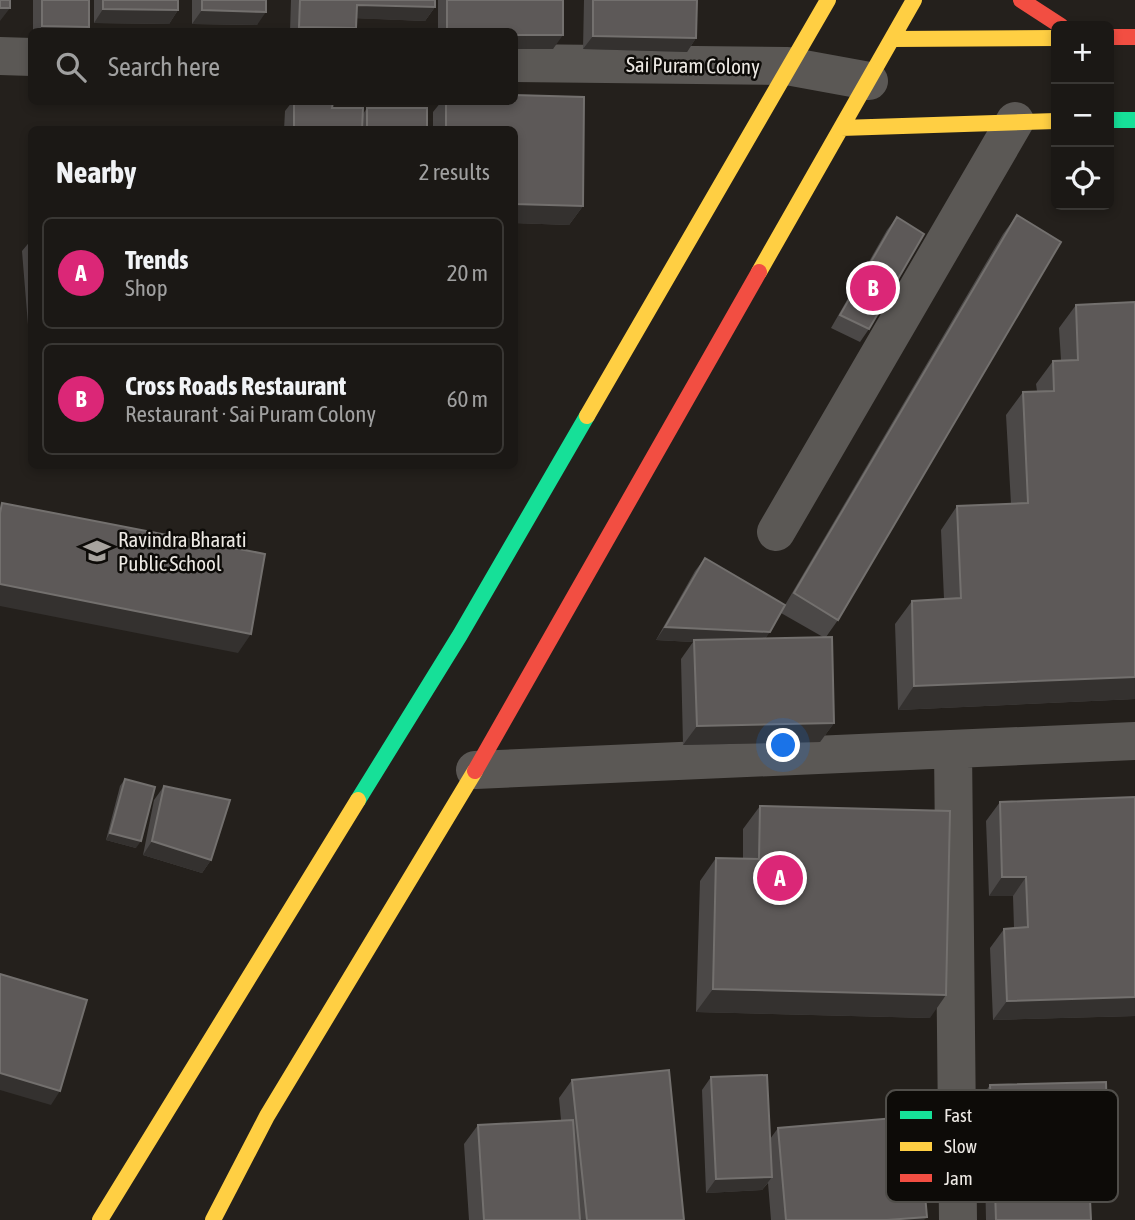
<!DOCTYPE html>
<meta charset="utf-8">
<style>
body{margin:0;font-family:"Asap Condensed",sans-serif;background:#24211e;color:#f1f3f6}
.controls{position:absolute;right:21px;top:21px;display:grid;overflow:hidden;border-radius:10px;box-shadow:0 4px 10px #0003}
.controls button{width:63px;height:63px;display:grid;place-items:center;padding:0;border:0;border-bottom:2px solid #393734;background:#1b1815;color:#f1f3f6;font:35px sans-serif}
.you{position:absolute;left:784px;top:746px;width:24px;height:24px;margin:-18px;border:5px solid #fff;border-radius:50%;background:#1a73e8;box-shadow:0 0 0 10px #1a73e833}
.badge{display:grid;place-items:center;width:46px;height:46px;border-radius:50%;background:#db2777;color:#fff;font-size:23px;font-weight:700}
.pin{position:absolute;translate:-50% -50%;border:4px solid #fff;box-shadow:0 2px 7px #0006}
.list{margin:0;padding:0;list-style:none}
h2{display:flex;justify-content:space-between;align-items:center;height:91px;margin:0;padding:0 28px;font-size:30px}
h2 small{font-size:23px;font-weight:400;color:#a0a0a0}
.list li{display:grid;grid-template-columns:46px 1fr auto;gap:21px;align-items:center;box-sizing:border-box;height:112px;margin:0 14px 14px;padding:0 14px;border:2px solid #393734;border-radius:10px}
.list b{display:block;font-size:26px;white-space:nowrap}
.list p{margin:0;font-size:23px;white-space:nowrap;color:#a0a0a0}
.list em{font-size:23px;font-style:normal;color:#a0a0a0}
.icon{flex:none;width:38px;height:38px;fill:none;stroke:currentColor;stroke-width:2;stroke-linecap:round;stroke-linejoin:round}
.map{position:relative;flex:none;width:1135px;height:1220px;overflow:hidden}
.search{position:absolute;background:#1b1815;box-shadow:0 4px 10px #0003;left:28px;top:28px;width:490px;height:77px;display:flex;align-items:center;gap:18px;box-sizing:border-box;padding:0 24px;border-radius:10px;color:#a0a0a0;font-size:26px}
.panel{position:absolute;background:#1b1815;box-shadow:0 4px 10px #0003;left:28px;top:126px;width:490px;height:343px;border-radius:10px}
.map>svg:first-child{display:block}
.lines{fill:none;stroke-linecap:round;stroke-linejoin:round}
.street{stroke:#5b5855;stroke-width:38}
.fast{stroke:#16e098;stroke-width:16}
.slow{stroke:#ffcf43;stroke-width:16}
.jam{stroke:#f24e42;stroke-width:16}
.wall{fill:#4b4847;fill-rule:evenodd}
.shaded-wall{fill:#34312f}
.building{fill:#5d5958;stroke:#73706e;stroke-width:2}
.labels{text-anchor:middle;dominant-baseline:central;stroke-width:5;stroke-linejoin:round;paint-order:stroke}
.street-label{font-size:21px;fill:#ede9e4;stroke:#0d0b08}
.poi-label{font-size:21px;fill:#ede9e4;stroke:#0d0b08;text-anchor:start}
.key{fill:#0d0b08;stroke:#504e4a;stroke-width:2}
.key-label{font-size:19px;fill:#ede9e4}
</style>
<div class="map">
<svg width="1135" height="1220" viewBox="0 0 1135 1220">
<rect width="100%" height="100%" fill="#24201c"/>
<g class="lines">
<path class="street" d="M 0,56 L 32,57
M 514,63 L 787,66 L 869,81
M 776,532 L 1015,121
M 953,749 L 958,1220
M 475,770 L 1135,741"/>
<path class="fast" d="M 1109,120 L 1135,120
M 358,800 L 460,635 L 587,416"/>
<path class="slow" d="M 892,39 L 1056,38
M 841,128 L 1056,121
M 759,272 L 914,0
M 587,416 L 828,0
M 100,1220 L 358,800
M 213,1220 L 267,1116 L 475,771"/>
<path class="jam" d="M 1021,0 L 1061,26
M 1109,37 L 1135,37
M 475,771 L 759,272"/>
</g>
<path class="wall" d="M 33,0 L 89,0 L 89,27 L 85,32 L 33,32 Z
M 94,0 L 178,0 L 178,10 L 169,24 L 94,23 Z
M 192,0 L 266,0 L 257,25 L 192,24 Z
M 291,0 L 435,0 L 435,7 L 425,21 L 356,18 L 354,32 L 290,32 Z
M 438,0 L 563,0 L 553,49 L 514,49 L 514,32 L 438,32 Z
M 584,0 L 697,0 L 696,38 L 687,52 L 583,49 Z
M 292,102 L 333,102 L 332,108 L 363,114 L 367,108 L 427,130 L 284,130 L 285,111 Z
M 441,102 L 514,102 L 583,206 L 569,225 L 514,223 L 514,130 L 433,130 L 433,112 Z
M 1017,215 L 838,620 L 826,637 L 834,723 L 820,742 L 683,745 L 681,659 L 693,642 L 656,640 L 695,571 L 705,558 L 785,605 L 1003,234 ZM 781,613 L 823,637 L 765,639 Z
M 897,217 L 869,329 L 860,342 L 831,328 L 887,230 Z
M 32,239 L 32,337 L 29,337 L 22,251 Z
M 1135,302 L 1135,699 L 898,710 L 895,624 L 912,601 L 944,599 L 941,530 L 957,506 L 1011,504 L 1006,415 L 1023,392 L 1037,391 L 1036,384 L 1053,361 L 1061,360 L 1059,328 L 1076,305 Z
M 125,779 L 136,848 L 106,840 L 120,786 Z
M 164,786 L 211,860 L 202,873 L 143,855 L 154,800 Z
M 1135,797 L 1135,1016 L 993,1020 L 990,948 L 1004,929 L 1014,928 L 1013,896 L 989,896 L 986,821 L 1000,802 Z
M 760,806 L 930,1018 L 696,1012 L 700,881 L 716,858 L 743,858 L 743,829 Z
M 711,1077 L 770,1139 L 778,1128 L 924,1220 L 771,1220 L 768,1183 L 762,1190 L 706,1193 L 702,1090 Z
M 572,1080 L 684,1220 L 469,1220 L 464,1144 L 478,1125 L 561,1120 L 559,1098 Z
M 990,1085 L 1099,1165 L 1088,1165 L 1091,1220 L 986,1220 L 985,1173 L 988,1168 L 983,1168 L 981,1098 Z"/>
<path class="shaded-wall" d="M 357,5 L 435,7 L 425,21 L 347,18 Z
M 0,8 L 10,8 L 0,21 Z
M 103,9 L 178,10 L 169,24 L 94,23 Z
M 202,10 L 266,12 L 257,25 L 192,24 Z
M 42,26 L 89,27 L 85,32 L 38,32 Z
M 299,27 L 356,28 L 354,32 L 296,32 Z
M 514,35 L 563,35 L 553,49 L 514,49 Z
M 593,36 L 696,38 L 687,52 L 583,49 Z
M 514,204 L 583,206 L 569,225 L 514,223 Z
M 0,584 L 251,634 L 238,653 L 0,606 Z
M 665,627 L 770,632 L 760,645 L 694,640 L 693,642 L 656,640 Z
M 1135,677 L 1135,699 L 898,710 L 914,686 Z
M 834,723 L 820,742 L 683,745 L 697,726 Z
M 110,833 L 141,841 L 136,848 L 106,840 Z
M 152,841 L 211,860 L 202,873 L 143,855 Z
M 1002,877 L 1026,877 L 1013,896 L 989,896 Z
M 713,989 L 946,995 L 930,1018 L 696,1012 Z
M 1135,997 L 1135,1016 L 993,1020 L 1007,1001 Z
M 0,1073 L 60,1091 L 51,1105 L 0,1090 Z
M 1108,1152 L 1099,1165 L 994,1167 L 994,1160 L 988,1168 L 983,1168 L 993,1154 Z
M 772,1177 L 762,1190 L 706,1193 L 716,1179 Z
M 927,1217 L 924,1220 L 887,1220 Z"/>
<path class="building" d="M 0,0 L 10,0 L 10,8 L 0,8 Z
M 42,0 L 89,0 L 89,27 L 42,26 Z
M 103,0 L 178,0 L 178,10 L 103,9 Z
M 202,0 L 266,0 L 266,12 L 202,10 Z
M 300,0 L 435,0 L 435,7 L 357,5 L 356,28 L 299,27 Z
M 447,0 L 563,0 L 563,35 L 514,35 L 514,32 L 447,32 Z
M 593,0 L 697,0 L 696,38 L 593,36 Z
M 514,95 L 584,97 L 583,206 L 514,204 L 514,130 L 446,130 L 446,102 L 514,102 Z
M 294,102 L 333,102 L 332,108 L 363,108 L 362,130 L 294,130 Z
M 367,108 L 427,108 L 427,130 L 367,130 Z
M 1017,215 L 1061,242 L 838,620 L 794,593 Z
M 897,217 L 924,234 L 869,329 L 840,315 Z
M 1135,302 L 1135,677 L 914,686 L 912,601 L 961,598 L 957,506 L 1028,503 L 1023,392 L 1054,391 L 1053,361 L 1078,360 L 1076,305 Z
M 2,503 L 265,554 L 251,634 L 0,584 L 0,513 Z
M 705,558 L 785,605 L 770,632 L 665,627 Z
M 832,637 L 834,723 L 697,726 L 694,640 Z
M 125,779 L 155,787 L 141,841 L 110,833 Z
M 164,786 L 230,800 L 211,860 L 152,841 Z
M 1135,797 L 1135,997 L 1007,1001 L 1004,929 L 1028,927 L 1026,877 L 1002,877 L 1000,802 Z
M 760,806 L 950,811 L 946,995 L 713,989 L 716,858 L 759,859 Z
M 0,974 L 87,1000 L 60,1091 L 0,1073 Z
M 669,1070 L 684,1220 L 587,1220 L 572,1080 Z
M 767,1075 L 772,1177 L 716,1179 L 711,1077 Z
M 1106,1082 L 1108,1152 L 993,1154 L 990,1085 Z
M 918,1116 L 927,1217 L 887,1220 L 786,1220 L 778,1128 Z
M 573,1120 L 580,1220 L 484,1220 L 478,1125 Z
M 1088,1156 L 1091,1220 L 996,1220 L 994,1160 Z"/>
<defs>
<g id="school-bare" transform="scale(2.1)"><path d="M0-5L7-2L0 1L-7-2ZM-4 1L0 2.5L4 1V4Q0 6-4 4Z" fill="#a7a39e" stroke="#0d0b08" stroke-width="2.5" paint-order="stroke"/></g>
</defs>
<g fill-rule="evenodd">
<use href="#school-bare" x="97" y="551"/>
</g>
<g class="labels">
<g class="street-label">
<text transform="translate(693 65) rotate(1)">Sai Puram Colony</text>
</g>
<g class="poi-label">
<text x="118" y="539">Ravindra Bharati<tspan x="118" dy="24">Public School</tspan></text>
</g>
</g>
<rect x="886" y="1090" width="232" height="112" rx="10" class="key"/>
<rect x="900" y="1111" width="32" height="8" fill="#16e098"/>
<rect x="900" y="1142" width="32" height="9" fill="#ffcf43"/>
<rect x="900" y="1174" width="32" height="8" fill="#f24e42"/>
<g class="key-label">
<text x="944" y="1122">Fast</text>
<text x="944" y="1153">Slow</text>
<text x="944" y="1185">Jam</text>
</g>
</svg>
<div class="controls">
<button>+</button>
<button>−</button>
<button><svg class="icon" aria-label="locate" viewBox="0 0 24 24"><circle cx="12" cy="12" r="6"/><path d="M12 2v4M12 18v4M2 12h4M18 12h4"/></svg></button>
</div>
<div class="you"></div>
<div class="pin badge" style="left:780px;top:878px">A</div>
<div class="pin badge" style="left:873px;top:288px">B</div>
<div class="search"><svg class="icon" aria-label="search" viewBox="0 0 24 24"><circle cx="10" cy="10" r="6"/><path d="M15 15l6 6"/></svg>Search here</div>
<section class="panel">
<h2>Nearby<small>2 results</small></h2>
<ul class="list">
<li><span class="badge">A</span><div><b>Trends</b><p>Shop</p></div><em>20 m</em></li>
<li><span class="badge">B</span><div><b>Cross Roads Restaurant</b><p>Restaurant · Sai Puram Colony</p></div><em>60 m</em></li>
</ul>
</section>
</div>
